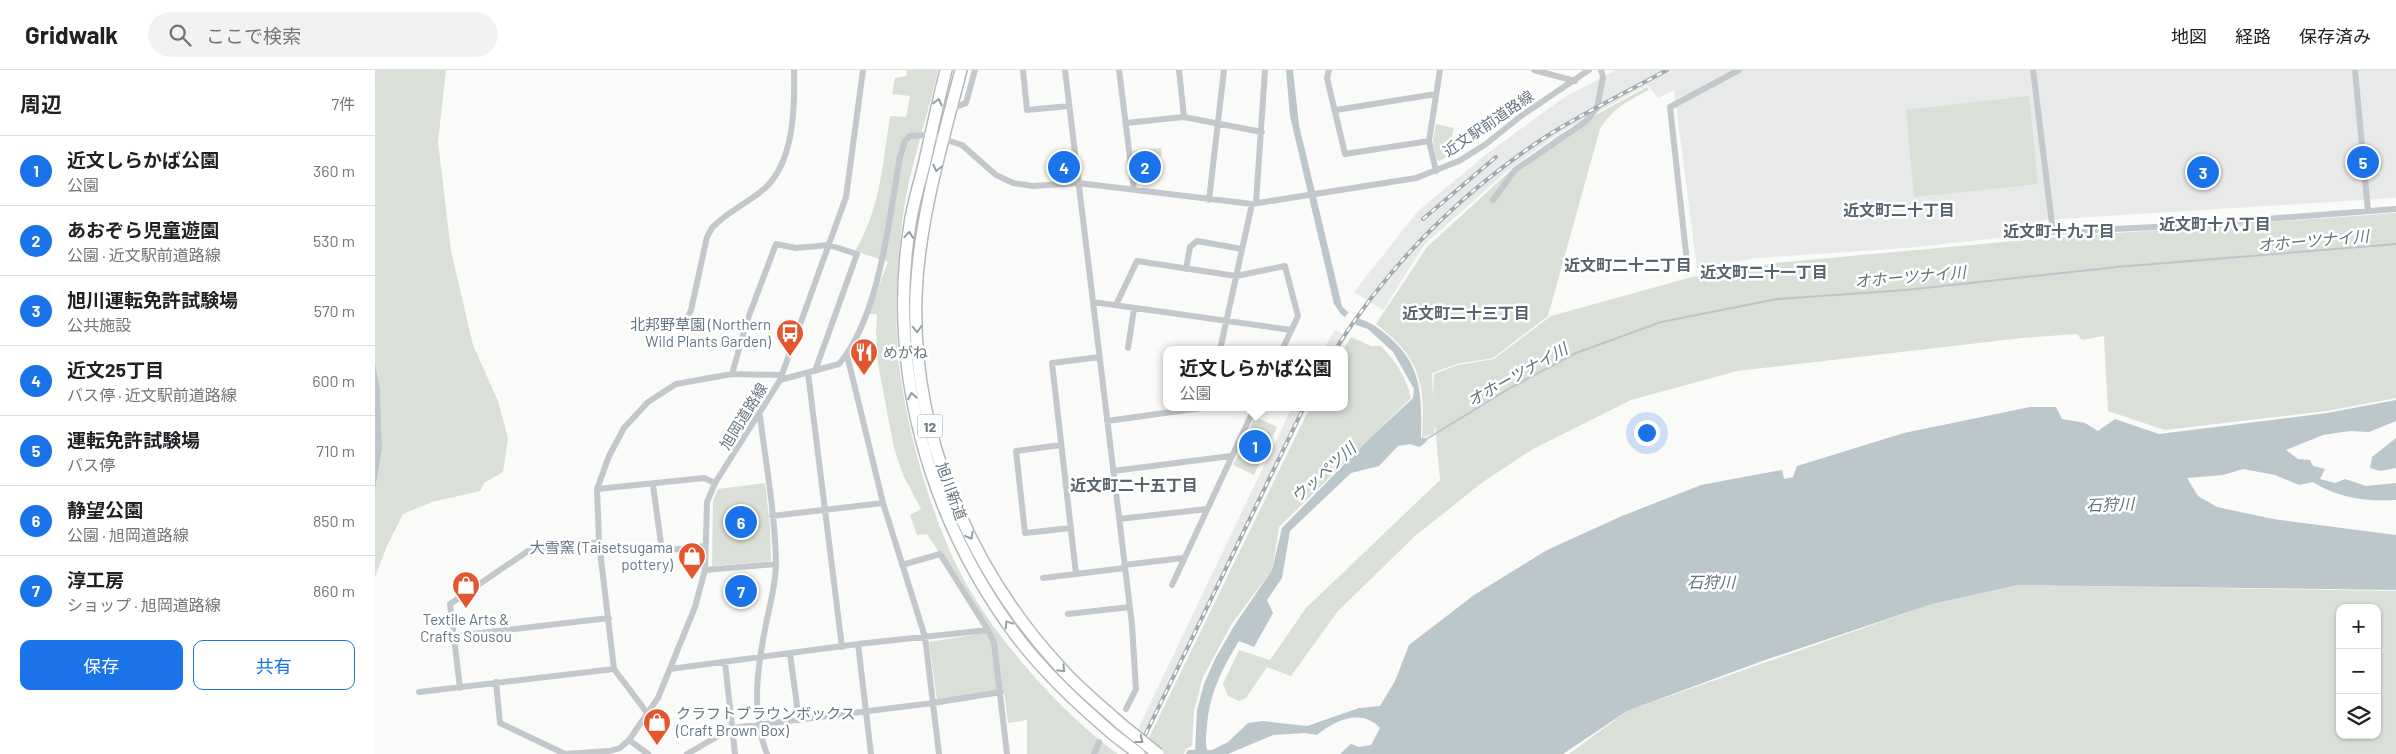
<!DOCTYPE html>
<html lang="ja">
<meta charset="utf-8">
<style>
body{margin:0;font-family:Barlow,"Noto Sans JP",sans-serif;background:#f2f2f2;color:#202124}
.controls{position:absolute;right:15px;bottom:15px;display:grid;overflow:hidden;border-radius:10px;box-shadow:0 1px 4px #0004}
.controls button{width:45px;height:45px;display:grid;place-items:center;padding:0;border:0;border-bottom:1px solid #e0e0e0;background:#fff;color:#202124;font:25px sans-serif}
.you{position:absolute;left:1271px;top:362px;width:18px;height:18px;margin:-12px;border:4px solid #fff;border-radius:50%;background:#1a73e8;box-shadow:0 0 0 8px #1a73e833}
.badge{display:grid;place-items:center;width:32px;height:32px;border-radius:50%;background:#1a73e8;color:#fff;font-size:16px;font-weight:700}
.pin{position:absolute;translate:-50% -50%;border:2px solid #fff;box-shadow:0 1px 5px #0006}
.popup{position:absolute;left:788px;top:276px;width:185px;height:65px;box-sizing:border-box;display:grid;place-content:center;border-radius:10px;background:#fff;filter:drop-shadow(0 1px 4px #0005);font-size:16px;white-space:nowrap;color:#757577}
.popup b{font-size:19px;color:#202124}
.popup::after{content:'';position:absolute;left:50%;top:100%;margin-left:-10px;border:10px solid transparent;border-top-color:#fff}
.list{margin:0;padding:0;list-style:none}
h2{display:flex;justify-content:space-between;align-items:center;height:65px;margin:0;padding:0 20px;font-size:21px}
h2 small{font-size:16px;font-weight:400;color:#757577}
.list li{display:grid;grid-template-columns:32px 1fr auto;gap:15px;align-items:center;box-sizing:border-box;height:70px;padding:0 20px;border-top:1px solid #e0e0e0}
.list b{display:block;font-size:19px;white-space:nowrap}
.list p{margin:0;font-size:16px;white-space:nowrap;color:#757577}
.list em{font-size:16px;font-style:normal;color:#757577}
.actions{display:flex;gap:10px;padding:15px 20px}
.actions a{flex:1;padding:11px 0;border:1px solid #1a73e8;border-radius:10px;text-align:center;font-size:18px;color:#1a73e8}
.actions .main{background:#1a73e8;color:#fff}
.icon{flex:none;width:28px;height:28px;fill:none;stroke:currentColor;stroke-width:2;stroke-linecap:round;stroke-linejoin:round}
.map{position:relative;flex:none;width:2021px;height:684px;overflow:hidden}
header{display:flex;align-items:center;gap:30px;box-sizing:border-box;height:70px;padding:0 25px;background:#fff;border-bottom:1px solid #e0e0e0}
header strong{font-size:24px}
nav{display:flex;gap:28px;margin-inline-start:auto;font-size:18px}
.search{width:350px;height:45px;background:#f2f2f2;display:flex;align-items:center;gap:12px;box-sizing:border-box;padding:0 18px;border-radius:28px;color:#757577;font-size:19px}
main{display:flex}
aside{flex:1;background:#fff}
.map>svg:first-child{display:block}
.built{fill:#e8e9e9}
.green{fill:#dadfd7;fill-rule:evenodd}
.water{fill:#bbc7cb}
.pier{fill:#fafaf8}
.lines{fill:none;stroke-linecap:round;stroke-linejoin:round}
.stream{stroke:#bbc7cb;stroke-width:2}
.highway-casing{stroke:#b4b9bd;stroke-width:14}
.street{stroke:#c3c8cc;stroke-width:6}
.highway{stroke:#fff;stroke-width:11}
.rail-casing{stroke:#a2aab0;stroke-width:4}
.rail{stroke:#fff;stroke-width:2;stroke-dasharray:5.5;stroke-linecap:butt}
.highway-bridge-casing{stroke:#b4b9bd;stroke-width:14;stroke-linecap:butt}
.highway-bridge{stroke:#fff;stroke-width:11}
.oneway{stroke:#939fa8}
.labels{text-anchor:middle;dominant-baseline:central;stroke-width:5;stroke-linejoin:round;paint-order:stroke}
.shield{fill:#fff;stroke:#939fa8;stroke-width:1}
.shield-label{font-size:14px;font-weight:bold;fill:#657683}
.street-label{font-size:15px;fill:#657683;stroke:#fff}
.poi-label{font-size:15px;fill:#657683;stroke:#fff;text-anchor:end}
.neighbourhood-label{font-size:16px;font-weight:bold;fill:#57646e;stroke:#fff}
.water-label{font-size:16px;font-style:italic;fill:#60757c;stroke:#fff}
</style>
<header>
<strong>Gridwalk</strong>
<div class="search"><svg class="icon" aria-label="search" viewBox="0 0 24 24"><circle cx="10" cy="10" r="6"/><path d="M15 15l6 6"/></svg>ここで検索</div>
<nav><a>地図</a><a>経路</a><a>保存済み</a></nav>
</header>
<main>
<aside>
<h2>周辺<small>7件</small></h2>
<ul class="list">
<li><span class="badge">1</span><div><b>近文しらかば公園</b><p>公園</p></div><em>360 m</em></li>
<li><span class="badge">2</span><div><b>あおぞら児童遊園</b><p>公園 · 近文駅前道路線</p></div><em>530 m</em></li>
<li><span class="badge">3</span><div><b>旭川運転免許試験場</b><p>公共施設</p></div><em>570 m</em></li>
<li><span class="badge">4</span><div><b>近文25丁目</b><p>バス停 · 近文駅前道路線</p></div><em>600 m</em></li>
<li><span class="badge">5</span><div><b>運転免許試験場</b><p>バス停</p></div><em>710 m</em></li>
<li><span class="badge">6</span><div><b>静望公園</b><p>公園 · 旭岡道路線</p></div><em>850 m</em></li>
<li><span class="badge">7</span><div><b>淳工房</b><p>ショップ · 旭岡道路線</p></div><em>860 m</em></li>
</ul>
<div class="actions"><a class="main">保存</a><a>共有</a></div>
</aside>
<div class="map">
<svg width="2021" height="684" viewBox="0 0 2021 684">
<rect width="100%" height="100%" fill="#fafaf8"/>
<path class="built" d="M 1241,0 L 2021,0 L 2021,128 L 1668,150 L 1668,163 L 1532,178 L 1382,188 L 1322,198 L 1299,20 L 1283,28 L 1272,15 L 1183,64 L 1131,102 L 1050,174 L 1008,240 L 979,222 L 1043,141 L 1113,83 L 1188,28 Z
M 960,260 L 972,267 L 964,280 L 948,280 Z
M 917,337 L 932,337 L 763,684 L 751,684 Z"/>
<path class="green" d="M 0,0 L 71,0 L 63,72 L 76,181 L 98,275 L 123,331 L 133,368 L 128,402 L 109,413 L 105,421 L 57,432 L 28,444 L 12,476 L 0,507 L 0,420 L 7,380 L 5,318 L 0,293 Z
M 532,0 L 563,0 C 552,50 533,101 527,152 C 523,194 519,239 523,282 C 528,348 555,445 586,504 C 617,565 687,644 743,684 L 652,684 L 652,650 L 633,653 L 629,620 L 562,630 L 554,572 L 616,562 L 552,464 L 542,465 L 535,445 L 546,439 L 528,405 L 519,378 L 503,294 L 501,262 L 502,244 L 493,244 L 513,192 L 480,181 C 505,140 508,92 515,46 L 531,47 L 535,26 L 517,24 L 520,8 L 531,6 Z
M 1272,17 L 1274,20 C 1254,30 1237,39 1225,59 L 1173,246 L 1118,288 L 1082,294 L 1057,303 L 1058,328 L 1059,304 L 1083,295 L 1119,289 L 1176,246 L 1317,207 L 1399,193 L 1673,168 L 2021,143 L 2021,328 L 1952,341 L 1790,360 L 1733,341 L 1729,266 L 1707,270 L 1702,264 L 1647,268 L 1362,301 L 1256,330 L 1158,379 L 1108,412 L 1040,466 L 963,541 L 916,606 L 892,597 L 871,628 L 864,631 L 853,626 L 848,614 L 864,580 L 895,590 L 931,538 L 1065,410 L 1060,354 L 1059,363 L 1047,368 C 1050,314 1047,289 1001,254 L 1052,177 L 1133,103 L 1184,65 Z
M 1654,26 L 1663,114 L 1539,127 L 1531,40 Z
M 1061,54 L 1079,58 L 1075,74 L 1084,77 L 1086,81 L 1064,91 L 1062,90 L 1058,72 Z
M 786,78 L 787,83 L 773,113 L 763,111 L 758,81 Z
M 976,267 L 996,276 L 1006,276 C 1022,293 1030,305 1036,328 L 904,457 L 897,500 L 856,555 L 828,607 L 819,641 L 817,676 L 811,679 L 809,684 L 766,684 L 935,337 L 969,337 L 968,280 Z
M 880,347 L 902,357 L 879,405 L 858,395 Z
M 390,413 L 395,456 L 396,491 L 337,496 L 338,431 L 343,419 Z
M 1643,515 L 2021,521 L 2021,684 L 1194,684 L 1252,641 L 1557,534 ZM 1965,538 L 2002,538 L 2002,665 L 1965,665 Z"/>
<path class="water" d="M 911,0 L 918,0 L 924,55 L 967,236 C 976,248 989,249 1000,256 C 1046,288 1047,316 1046,368 L 1051,368 L 1052,371 L 1045,377 L 1035,374 L 1023,376 L 1004,396 L 976,403 L 915,461 L 907,508 L 892,530 L 898,543 L 879,577 L 864,571 C 847,599 834,624 832,657 C 831,665 830,672 832,680 L 837,680 L 853,672 L 873,653 L 887,651 L 932,656 L 984,638 L 1005,636 L 1020,611 L 1034,575 L 1099,525 L 1172,480 L 1247,446 L 1326,415 L 1407,400 L 1409,409 L 1418,407 L 1422,396 L 1529,363 L 1655,337 L 1681,337 L 1687,349 L 1710,353 L 1723,361 L 1740,349 L 1784,364 L 1952,343 L 2021,330 L 2021,351 L 1994,362 L 1975,361 L 1948,365 L 1911,380 L 1923,389 L 1935,390 L 1938,396 L 1950,399 L 1945,409 L 1960,413 L 1970,409 L 1991,416 L 2021,413 L 2021,430 C 1992,432 1963,428 1938,412 L 1924,415 L 1900,405 L 1868,399 L 1848,405 L 1812,408 L 1823,426 L 1842,437 L 1898,449 L 2021,465 L 2021,520 L 1643,515 L 1557,534 L 1390,590 L 1252,641 L 1188,684 L 965,684 L 976,674 L 984,677 L 996,675 L 1005,658 C 987,638 960,650 942,665 L 930,663 L 898,665 L 853,684 L 811,684 L 813,680 L 820,680 L 822,640 L 829,614 L 840,589 L 859,556 L 897,500 L 907,458 L 994,369 L 1038,328 L 1039,319 L 1018,282 L 993,259 L 981,255 L 966,244 L 959,234 L 915,46 Z
M 0,293 L 5,318 L 7,380 L 0,420 Z
M 2021,368 L 2021,398 L 2005,401 L 1995,398 L 1997,387 Z"/>
<path class="pier" d="M970.5 248a5.5 5.5 0 1 1 11 0a5.5 5.5 0 1 1-11 0Z"/>
<g class="lines">
<path class="stream" d="M 1050,370 L 1135,318 L 1201,283 L 1286,252 L 1402,229 L 1531,220 L 1742,197 L 2021,174"/>
<g class="highway-casing">
<path id="highway" d="M 571,0 C 563,32 556,64 549,95 C 544,115 538,134 535,154 C 512,297 553,444 637,560 C 666,600 702,633 739,665
M 586,0 C 567,74 544,149 541,225 C 536,361 593,497 684,596 C 703,618 726,636 747,655"/>
</g>
<path class="street" d="M 648,0 L 652,40 L 694,36
M 690,0 L 757,555 L 761,619 L 751,639
M 744,0 L 759,120
M 804,0 L 809,47
M 954,0 L 952,8 L 970,84 L 1054,71
M 1159,0 L 1200,11
M 1658,0 L 1678,162 L 1801,156 L 2021,139
M 1980,0 L 1993,141
M 576,39 L 591,33 L 600,0
M 961,40 L 1061,24
M 751,53 L 809,47 L 887,62
M 1061,101 L 1054,71 L 1065,0
M 834,130 L 849,0
M 1118,130 L 1140,100 L 1210,52 L 1222,38 L 1228,7 L 1226,0
M 881,133 L 890,0
M 1312,192 L 1295,37 L 1364,0
M 811,199 L 815,177 L 822,171 L 867,179
M 718,232 L 916,260
M 741,235 L 762,191 L 861,206 L 910,196 L 923,246 L 907,280
M 312,249 L 316,240 L 332,167 L 337,158 C 351,142 373,133 389,119 C 419,93 420,37 419,0
M 753,278 L 759,239
M 845,280 L 877,134
M 472,285 L 508,433 L 550,567 L 564,684
M 433,303 L 467,577
M 357,304 L 372,251 L 401,174 L 421,178 L 454,175 L 482,184 L 440,301
M 405,310 L 464,294 C 505,246 514,148 525,87 L 530,71 L 535,66 L 555,65 L 587,75 L 621,105 L 638,113 L 658,116 L 703,113 L 877,134 L 1041,108 L 1084,91 L 1111,74 L 1146,46 L 1214,0
M 385,346 C 391,394 400,444 401,493 C 401,511 396,531 392,549 C 383,593 375,641 392,684
M 732,351 L 833,337
M 686,375 L 641,381 L 650,463 L 696,458
M 738,401 L 856,386
M 278,415 L 287,481 L 330,476
M 222,419 L 234,386 L 249,358 L 273,332 L 301,314 L 357,304 L 406,305
M 397,446 L 508,433
M 744,449 L 832,439
M 527,495 L 565,484 L 613,560 L 619,573 L 632,684
M 749,495 L 808,488
M 330,500 L 401,494
M 701,504 L 677,293 L 725,287
M 668,508 L 750,498
M 797,515 L 880,337
M 693,544 L 755,537
M 80,566 L 234,548
M 483,574 L 496,684
M 415,584 L 424,650
M 350,592 L 360,684
M 295,599 L 483,574 L 613,560
M 121,612 L 125,653 L 190,684 L 235,681 L 245,678 L 254,670 L 283,628 L 320,537 L 330,500 L 332,432 L 340,413 L 405,310 L 471,127 L 488,0
M 85,618 L 75,534 L 153,481 L 224,472
M 44,622 L 239,599
M 273,644 L 239,599 L 224,472 L 222,419 L 329,408 L 340,413
M 254,670 L 273,684
M 312,684 L 357,658 L 558,633 L 626,622
M 719,684 L 724,672"/>
<use href="#highway" class="highway"/>
<g class="rail-casing">
<path id="rail" d="M 1048,149 L 1121,87
M 960,280 C 1015,193 1086,122 1172,66 C 1210,42 1252,22 1292,0
M 761,684 L 929,337"/>
</g>
<use href="#rail" class="rail"/>
<g class="highway-bridge-casing">
<path id="highway-bridge" d="M 747,655 L 783,684
M 739,665 L 764,684"/>
</g>
<use href="#highway-bridge" class="highway-bridge"/>
</g>
<defs><path id="oneway-chevron" d="M-2-3.5L2.5 0L-2 3.5" fill="none" stroke-width="1.6" stroke-linecap="round" stroke-linejoin="round" transform="scale(1.25)"/></defs>
<g class="oneway">
<use href="#oneway-chevron" transform="translate(563 32) rotate(-76)"/>
<use href="#oneway-chevron" transform="translate(562 98) rotate(103)"/>
<use href="#oneway-chevron" transform="translate(534 165) rotate(-85)"/>
<use href="#oneway-chevron" transform="translate(542 259) rotate(88)"/>
<use href="#oneway-chevron" transform="translate(537 326) rotate(-99)"/>
<use href="#oneway-chevron" transform="translate(595 466) rotate(62)"/>
<use href="#oneway-chevron" transform="translate(633 554) rotate(-124)"/>
<use href="#oneway-chevron" transform="translate(687 599) rotate(46)"/>
<use href="#oneway-chevron" transform="translate(765 670) rotate(38)"/>
</g>
<defs>
<g id="bus-pin" transform="scale(1.4375)"><path d="M0 17L-7.5 6A9.5 9.5 0 1 1 7.5 6Z" fill="#e4572e" stroke="#fff"/><path d="M-5-6H5V4H4V6H2V4H-2V6H-4V4H-5ZM-3.5-4V0h7V-4ZM-3.5 1.2v1.5H-2V1.2ZM2 1.2v1.5H3.5V1.2Z" fill="#fff"/></g>
<g id="restaurant-pin" transform="scale(1.4375)"><path d="M0 17L-7.5 6A9.5 9.5 0 1 1 7.5 6Z" fill="#e4572e" stroke="#fff"/><path d="M-5-6h1v4h1v-4h1v4h1v-4h1v5L-1.5 .5V6h-2V.5L-5-1ZM5-6V6H3V1.5H1.5Q1.5-4 5-6Z" fill="#fff"/></g>
<g id="shop-pin" transform="scale(1.4375)"><path d="M0 17L-7.5 6A9.5 9.5 0 1 1 7.5 6Z" fill="#e4572e" stroke="#fff"/><path d="M-5-2.5h2.3a2.7 3.5 0 0 1 5.4 0H5L5.5 6h-11ZM-1.5-2.5h3a1.5 2.3 0 0 0-3 0Z" fill="#fff"/></g>
</defs>
<g fill-rule="evenodd">
<use href="#bus-pin" x="415" y="263"/>
<use href="#restaurant-pin" x="489" y="282"/>
<use href="#shop-pin" x="317" y="486"/>
<use href="#shop-pin" x="91" y="515"/>
<use href="#shop-pin" x="282" y="652"/>
</g>
<g class="labels">
<rect class="shield" x="542.5" y="344.5" width="25" height="23" rx="4"/>
<g class="shield-label">
<text x="555" y="356">12</text>
</g>
<g class="street-label">
<text transform="translate(1113 53) rotate(-34)">近文駅前道路線</text>
<text transform="translate(368 346) rotate(-58)">旭岡道路線</text>
<text transform="translate(577 421) rotate(70)">旭川新道</text>
</g>
<g class="poi-label">
<text x="396" y="254">北邦野草園 (Northern<tspan x="396" dy="17">Wild Plants Garden)</tspan></text>
<text x="508" y="282" text-anchor="start">めがね</text>
<text x="298" y="477">大雪窯 (Taisetsugama<tspan x="298" dy="17">pottery)</tspan></text>
<text x="91" y="549" text-anchor="middle">Textile Arts &amp;<tspan x="91" dy="17">Crafts Sousou</tspan></text>
<text x="301" y="643" text-anchor="start">クラフトブラウンボックス<tspan x="301" dy="17">(Craft Brown Box)</tspan></text>
</g>
<g class="neighbourhood-label">
<text x="1524" y="139">近文町二十丁目</text>
<text x="1840" y="153">近文町十八丁目</text>
<text x="1684" y="160">近文町十九丁目</text>
<text x="1253" y="194">近文町二十二丁目</text>
<text x="1389" y="201">近文町二十一丁目</text>
<text x="1091" y="242">近文町二十三丁目</text>
<text x="759" y="414">近文町二十五丁目</text>
</g>
<g class="water-label">
<text transform="translate(1938 170) rotate(-5)">オホーツナイ川</text>
<text transform="translate(1535 206) rotate(-5)">オホーツナイ川</text>
<text transform="translate(1142 304) rotate(-29)">オホーツナイ川</text>
<text transform="translate(948 402) rotate(-42)">ウッペツ川</text>
<text transform="translate(1735 434) rotate(-2)">石狩川</text>
<text x="1336" y="511">石狩川</text>
</g>
</g>
</svg>
<div class="controls">
<button>+</button>
<button>−</button>
<button><svg class="icon" aria-label="layers" viewBox="0 0 24 24"><path d="M12 4l9 5-9 5-9-5zM3 14l9 5 9-5"/></svg></button>
</div>
<div class="you"></div>
<div class="pin badge" style="left:880px;top:376px">1</div>
<div class="popup"><b>近文しらかば公園</b>公園</div>
<div class="pin badge" style="left:770px;top:97px">2</div>
<div class="pin badge" style="left:1828px;top:102px">3</div>
<div class="pin badge" style="left:689px;top:97px">4</div>
<div class="pin badge" style="left:1988px;top:92px">5</div>
<div class="pin badge" style="left:366px;top:452px">6</div>
<div class="pin badge" style="left:366px;top:521px">7</div>
</div>
</main>
